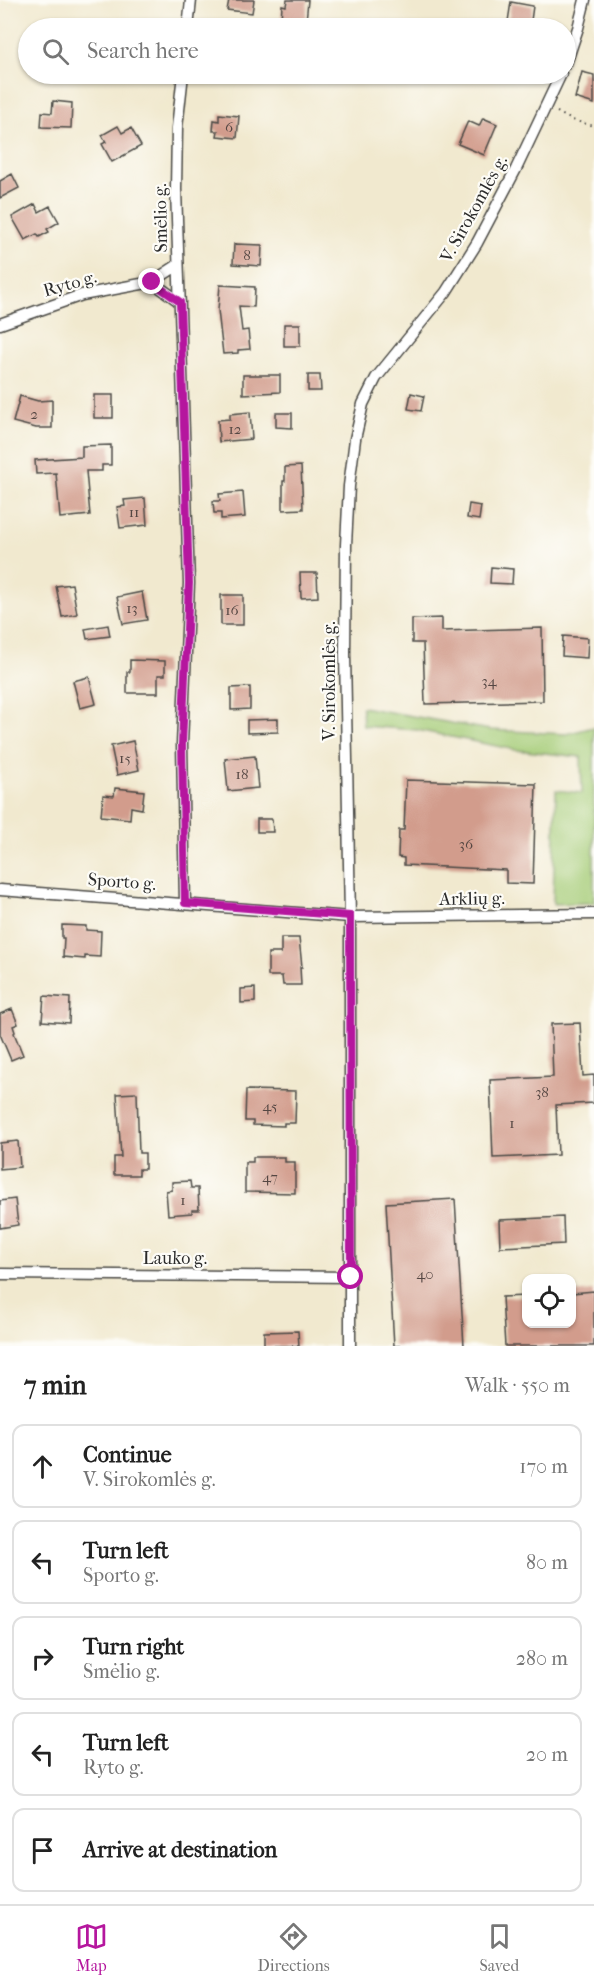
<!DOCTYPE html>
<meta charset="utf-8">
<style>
body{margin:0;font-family:"IM FELL French Canon",serif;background:#f6f6f6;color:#222}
.controls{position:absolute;right:18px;bottom:18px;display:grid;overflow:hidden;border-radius:12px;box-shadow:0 2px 4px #0004}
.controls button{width:54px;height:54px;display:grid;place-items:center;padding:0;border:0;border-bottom:2px solid #e0e0e0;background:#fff;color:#222;font:30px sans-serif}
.stop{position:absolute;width:18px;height:18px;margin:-14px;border:4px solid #b5179e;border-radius:50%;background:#fff}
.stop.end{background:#b5179e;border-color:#fff;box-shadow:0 2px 6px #0008}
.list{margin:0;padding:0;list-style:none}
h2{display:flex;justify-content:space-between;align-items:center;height:78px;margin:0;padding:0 24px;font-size:26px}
h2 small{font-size:20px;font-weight:400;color:#767676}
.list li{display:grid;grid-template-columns:39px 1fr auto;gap:18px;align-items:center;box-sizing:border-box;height:84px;margin:0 12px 12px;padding:0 12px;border:2px solid #e0e0e0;border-radius:12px}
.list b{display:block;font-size:22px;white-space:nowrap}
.list p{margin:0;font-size:20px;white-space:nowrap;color:#767676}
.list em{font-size:20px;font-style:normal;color:#767676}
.icon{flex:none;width:33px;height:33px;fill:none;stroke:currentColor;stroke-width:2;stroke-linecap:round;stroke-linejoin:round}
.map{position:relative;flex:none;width:594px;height:1346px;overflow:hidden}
.search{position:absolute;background:#fff;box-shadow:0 2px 4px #0004;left:18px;right:18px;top:18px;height:66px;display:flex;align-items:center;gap:15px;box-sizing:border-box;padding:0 21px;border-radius:33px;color:#767676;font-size:22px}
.sheet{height:558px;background:#fff}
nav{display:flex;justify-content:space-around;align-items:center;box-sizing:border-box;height:84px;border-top:2px solid #e0e0e0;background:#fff;font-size:16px;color:#767676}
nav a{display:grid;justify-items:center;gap:3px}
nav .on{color:#b5179e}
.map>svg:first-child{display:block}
.green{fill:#a5cc77;stroke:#687c51;stroke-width:1.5}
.building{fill:#d29c8c}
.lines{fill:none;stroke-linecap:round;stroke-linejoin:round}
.minor-casing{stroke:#494844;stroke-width:13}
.path{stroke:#494844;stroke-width:2;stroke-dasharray:1.5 4.5;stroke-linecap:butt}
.minor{stroke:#fff;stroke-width:10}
.route{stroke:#b5179e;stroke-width:8}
.labels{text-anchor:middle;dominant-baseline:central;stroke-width:4.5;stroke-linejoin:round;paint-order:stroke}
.number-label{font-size:15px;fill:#554743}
.street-label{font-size:18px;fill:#2b2b2b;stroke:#fdfcf7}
</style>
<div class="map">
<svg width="594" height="1346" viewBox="0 0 594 1346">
<rect width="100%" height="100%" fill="#fdfcf7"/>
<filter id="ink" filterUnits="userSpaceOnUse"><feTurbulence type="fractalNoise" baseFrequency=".0167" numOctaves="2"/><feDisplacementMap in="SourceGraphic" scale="12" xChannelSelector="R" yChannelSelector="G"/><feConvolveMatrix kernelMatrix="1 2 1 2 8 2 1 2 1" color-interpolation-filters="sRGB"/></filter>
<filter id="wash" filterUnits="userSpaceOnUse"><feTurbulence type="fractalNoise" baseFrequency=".008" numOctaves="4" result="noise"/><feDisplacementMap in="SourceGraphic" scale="24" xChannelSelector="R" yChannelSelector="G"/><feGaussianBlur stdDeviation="1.35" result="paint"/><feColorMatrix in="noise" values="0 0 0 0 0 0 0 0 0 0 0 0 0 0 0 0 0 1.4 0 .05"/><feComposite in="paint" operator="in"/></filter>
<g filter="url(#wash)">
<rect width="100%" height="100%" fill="#f1e9cf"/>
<path class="green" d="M 362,707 L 490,730 L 566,734 L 594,727 L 594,903 L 553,904 L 556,790 L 582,793 L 581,757 L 516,750 L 417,730 L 363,726 Z"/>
<g id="blocks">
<path class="building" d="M 229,0 L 254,0 L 252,13 L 227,10 Z
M 287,0 L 308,0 L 306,22 L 281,20 L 282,5 L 286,6 Z
M 511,2 L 533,6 L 530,28 L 507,28 Z
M 582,72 L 594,75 L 594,104 L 575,98 Z
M 53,101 L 72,103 L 71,128 L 41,127 L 42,112 L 52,113 Z
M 219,114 L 239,116 L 237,138 L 217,136 L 218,131 L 213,131 L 214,120 L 219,121 Z
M 483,118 L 497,124 L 484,155 L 458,144 L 468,121 L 479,126 Z
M 118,126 L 122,133 L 131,128 L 141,146 L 112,162 L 102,144 L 106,142 L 102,135 Z
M 12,174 L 19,188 L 0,198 L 0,181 Z
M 35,204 L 39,212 L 50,206 L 59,222 L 47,229 L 49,232 L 39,237 L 37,234 L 25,240 L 12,217 Z
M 234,244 L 262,245 L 261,266 L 233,264 Z
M 220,285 L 255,287 L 254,307 L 239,306 L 242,331 L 248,330 L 250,349 L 238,350 L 238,353 L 223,354 L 218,310 Z
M 284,324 L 300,324 L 300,346 L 284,346 Z
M 243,375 L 280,375 L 280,392 L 243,394 Z
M 308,375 L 320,375 L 321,391 L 308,391 Z
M 411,393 L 424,396 L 421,411 L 408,409 Z
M 94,395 L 113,395 L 113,418 L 94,418 Z
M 20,396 L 38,401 L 52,400 L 52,428 L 36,428 L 13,422 Z
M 250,412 L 252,439 L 219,442 L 218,420 L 230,419 L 230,414 Z
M 276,413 L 292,413 L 292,428 L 276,427 Z
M 111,445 L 111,465 L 102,465 L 102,471 L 86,471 L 90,515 L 60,518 L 56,473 L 36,474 L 35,460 L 82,457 L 82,446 Z
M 301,466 L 303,509 L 283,510 L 283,481 L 285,481 L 285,467 Z
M 243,492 L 245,517 L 221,519 L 221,513 L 214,513 L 213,501 L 220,501 L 219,494 Z
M 145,498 L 147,525 L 120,528 L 117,507 L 125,506 L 124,500 Z
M 469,504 L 481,506 L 479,520 L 467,518 Z
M 491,567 L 513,569 L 512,584 L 490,583 Z
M 300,573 L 317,573 L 318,597 L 301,598 Z
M 72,584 L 77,614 L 62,617 L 56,586 Z
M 142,592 L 147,620 L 123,624 L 117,597 Z
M 221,595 L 243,595 L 243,625 L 221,625 Z
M 442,618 L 442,631 L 542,628 L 543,701 L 425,704 L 423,643 L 412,643 L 412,619 Z
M 108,625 L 110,636 L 87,639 L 85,629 Z
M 563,636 L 588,638 L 587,658 L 562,656 Z
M 130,660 L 165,661 L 165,675 L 158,675 L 158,693 L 127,693 L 127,672 L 130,672 Z
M 89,677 L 96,704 L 80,708 L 73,681 Z
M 250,687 L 250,709 L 231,710 L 231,688 Z
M 278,719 L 278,732 L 247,733 L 247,720 Z
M 133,741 L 139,770 L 117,775 L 111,746 Z
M 255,756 L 258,788 L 228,791 L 225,759 Z
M 406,780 L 536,784 L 533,884 L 506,883 L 506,870 L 404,865 L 404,858 L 398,857 L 399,830 L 404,830 Z
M 115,788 L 144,791 L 142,809 L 131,807 L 130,819 L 101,816 L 103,795 L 114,796 Z
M 257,819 L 272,819 L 273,832 L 257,832 Z
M 62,925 L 86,926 L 86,930 L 101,931 L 100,957 L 85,956 L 85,959 L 63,957 L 64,938 L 62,938 Z
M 281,938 L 299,938 L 302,967 L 300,967 L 301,985 L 283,985 L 282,976 L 268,976 L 268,953 L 281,953 Z
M 255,988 L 255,1002 L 241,1003 L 241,989 Z
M 44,996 L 70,998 L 69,1023 L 42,1021 Z
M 12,1009 L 18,1024 L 13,1026 L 15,1032 L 14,1033 L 23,1055 L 11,1060 L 0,1034 L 0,1014 Z
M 580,1023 L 583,1076 L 594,1075 L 594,1103 L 556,1105 L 558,1155 L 493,1158 L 490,1080 L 553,1077 L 551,1024 Z
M 246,1090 L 296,1091 L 295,1123 L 284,1123 L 284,1126 L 253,1125 L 253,1121 L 245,1121 Z
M 137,1093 L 139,1153 L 145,1153 L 145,1169 L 139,1169 L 139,1175 L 114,1175 L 114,1157 L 121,1157 L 117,1094 Z
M 18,1141 L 20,1167 L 0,1169 L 0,1143 Z
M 253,1157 L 285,1157 L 285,1162 L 295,1162 L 295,1193 L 245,1192 L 245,1162 L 253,1162 Z
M 190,1181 L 191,1188 L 198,1188 L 199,1210 L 192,1210 L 192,1213 L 168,1215 L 166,1191 L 172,1190 L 172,1182 Z
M 15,1199 L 18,1225 L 0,1228 L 0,1201 Z
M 455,1199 L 464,1346 L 394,1346 L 386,1203 Z
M 563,1217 L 564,1244 L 500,1247 L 499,1220 Z
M 594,1291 L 594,1346 L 505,1346 L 502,1297 L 526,1296 L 526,1323 L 572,1323 L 572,1293 Z
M 298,1331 L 299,1346 L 264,1346 L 264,1332 Z"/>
</g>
</g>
<g filter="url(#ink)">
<use href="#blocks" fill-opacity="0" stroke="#494844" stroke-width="1.5"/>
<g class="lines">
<g class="minor-casing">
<path id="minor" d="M 188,28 L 191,0
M 566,64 L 578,28 L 585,0
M 183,74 L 177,128 L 176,189 L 189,583 L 182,744 L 185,903
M 152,282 L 178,265
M 0,324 L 82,295 L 152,282 L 180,302
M 0,890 L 350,917 L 594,914
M 0,1274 L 351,1277
M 350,1346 L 350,917 L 345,654 L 346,545 L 349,486 L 355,439 L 363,404 L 376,378 L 446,292 L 477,243 L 516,169 L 561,74"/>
</g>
<path class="path" d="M 557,112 L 572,120 L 594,126"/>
<use href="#minor" class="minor"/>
</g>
</g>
<g class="lines" filter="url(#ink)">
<path class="route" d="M 152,282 L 180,302 L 189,583 L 182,744 L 185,903 L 350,916 L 351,1277"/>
</g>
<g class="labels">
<g class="number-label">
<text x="229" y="127">6</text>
<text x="247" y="255">8</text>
<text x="34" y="414">2</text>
<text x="235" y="429">12</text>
<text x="134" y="512">11</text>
<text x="132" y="608">13</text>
<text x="232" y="610">16</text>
<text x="489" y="681">34</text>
<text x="125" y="758">15</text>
<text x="242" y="774">18</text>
<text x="466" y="844">36</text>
<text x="542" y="1092">38</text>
<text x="270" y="1106">45</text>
<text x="512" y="1123">1</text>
<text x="270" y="1177">47</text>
<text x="183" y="1200">1</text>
<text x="425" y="1274">40</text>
</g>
<g class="street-label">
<text transform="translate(474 209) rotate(-61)">V. Sirokomlės g.</text>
<text transform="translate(161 218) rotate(-91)">Smėlio g.</text>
<text transform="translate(70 284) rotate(-16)">Ryto g.</text>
<text transform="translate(329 681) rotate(-90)">V. Sirokomlės g.</text>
<text transform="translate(122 882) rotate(4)">Sporto g.</text>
<text transform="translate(472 899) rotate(-1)">Arklių g.</text>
<text x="175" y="1258">Lauko g.</text>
</g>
</g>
</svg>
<div class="controls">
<button><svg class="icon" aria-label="locate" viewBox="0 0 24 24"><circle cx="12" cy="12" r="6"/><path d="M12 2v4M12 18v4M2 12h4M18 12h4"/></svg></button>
</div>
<div class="stop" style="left:351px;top:1277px"></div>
<div class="stop end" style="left:152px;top:282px"></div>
<div class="search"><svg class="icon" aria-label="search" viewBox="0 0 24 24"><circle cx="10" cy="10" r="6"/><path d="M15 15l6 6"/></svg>Search here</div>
</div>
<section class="sheet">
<h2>7 min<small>Walk · 550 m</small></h2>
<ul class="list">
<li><svg class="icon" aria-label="ahead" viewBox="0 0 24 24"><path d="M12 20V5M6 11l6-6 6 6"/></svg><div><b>Continue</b><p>V. Sirokomlės g.</p></div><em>170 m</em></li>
<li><svg class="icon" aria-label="left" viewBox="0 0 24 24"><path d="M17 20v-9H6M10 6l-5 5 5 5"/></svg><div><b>Turn left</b><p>Sporto g.</p></div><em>80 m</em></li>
<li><svg class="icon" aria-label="right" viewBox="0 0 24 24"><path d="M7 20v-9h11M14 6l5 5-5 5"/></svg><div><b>Turn right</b><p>Smėlio g.</p></div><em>280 m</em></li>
<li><svg class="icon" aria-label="left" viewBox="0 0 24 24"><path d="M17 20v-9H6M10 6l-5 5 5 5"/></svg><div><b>Turn left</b><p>Ryto g.</p></div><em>20 m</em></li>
<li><svg class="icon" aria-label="arrive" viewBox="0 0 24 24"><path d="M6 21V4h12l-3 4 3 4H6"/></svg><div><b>Arrive at destination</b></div></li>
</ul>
</section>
<nav>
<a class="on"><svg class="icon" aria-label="map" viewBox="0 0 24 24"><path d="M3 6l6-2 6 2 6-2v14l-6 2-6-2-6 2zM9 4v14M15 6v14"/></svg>Map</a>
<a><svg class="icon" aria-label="directions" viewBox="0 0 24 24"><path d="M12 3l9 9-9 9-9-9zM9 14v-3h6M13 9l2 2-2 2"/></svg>Directions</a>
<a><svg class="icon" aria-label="saved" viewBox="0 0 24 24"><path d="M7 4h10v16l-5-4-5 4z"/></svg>Saved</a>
</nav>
